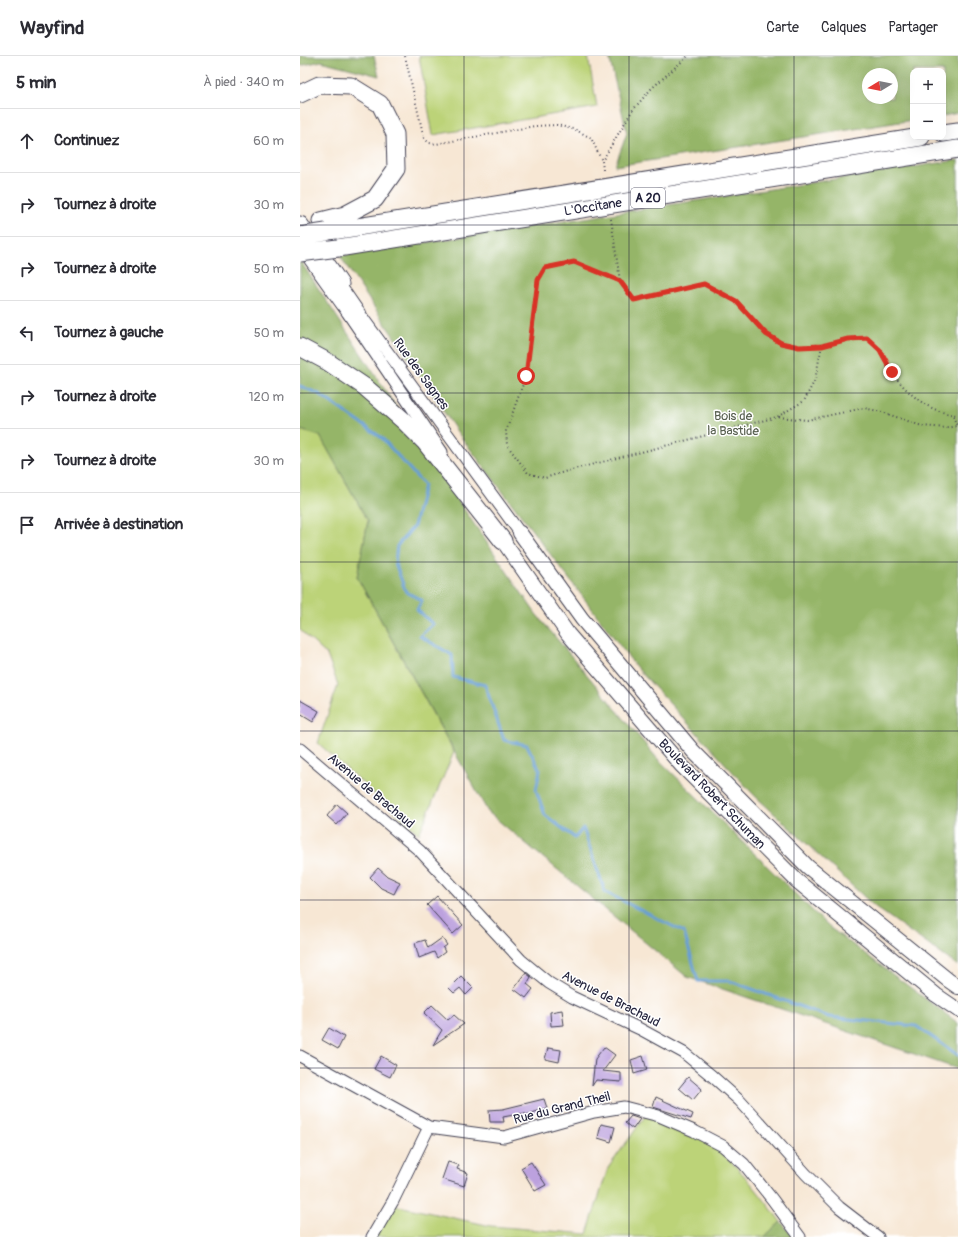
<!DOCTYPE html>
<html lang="fr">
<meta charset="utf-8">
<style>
body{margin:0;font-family:Pangolin,sans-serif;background:#f7f7f7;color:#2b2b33}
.controls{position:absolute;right:12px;top:12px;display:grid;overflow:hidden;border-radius:8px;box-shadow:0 4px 16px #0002}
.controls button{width:36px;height:36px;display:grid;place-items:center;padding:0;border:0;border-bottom:1px solid #e1e1e2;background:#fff;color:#2b2b33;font:20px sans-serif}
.compass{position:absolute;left:562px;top:12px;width:36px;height:36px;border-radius:50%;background:#fff;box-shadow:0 4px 16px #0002;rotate:260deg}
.stop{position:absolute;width:12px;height:12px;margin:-9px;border:3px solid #d93025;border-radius:50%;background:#fff}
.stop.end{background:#d93025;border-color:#fff;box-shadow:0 1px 4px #0008}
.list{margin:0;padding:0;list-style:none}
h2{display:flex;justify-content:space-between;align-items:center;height:52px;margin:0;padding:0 16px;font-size:17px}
h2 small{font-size:13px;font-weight:400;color:#7c7c81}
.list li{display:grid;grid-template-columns:26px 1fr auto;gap:12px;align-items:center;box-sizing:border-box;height:64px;padding:0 16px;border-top:1px solid #e1e1e2}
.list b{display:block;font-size:15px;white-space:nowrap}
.list em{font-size:13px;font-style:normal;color:#7c7c81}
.icon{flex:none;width:22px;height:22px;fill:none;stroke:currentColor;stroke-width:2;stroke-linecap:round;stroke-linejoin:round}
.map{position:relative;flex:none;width:658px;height:1181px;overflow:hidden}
header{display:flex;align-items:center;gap:24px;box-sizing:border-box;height:56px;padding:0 20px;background:#fff;border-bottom:1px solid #e1e1e2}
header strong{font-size:19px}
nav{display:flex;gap:22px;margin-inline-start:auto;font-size:14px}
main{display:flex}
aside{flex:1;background:#fff}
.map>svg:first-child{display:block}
.green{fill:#bcd378;stroke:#6f7a5a}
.forest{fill:#95b568;stroke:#5c6c52;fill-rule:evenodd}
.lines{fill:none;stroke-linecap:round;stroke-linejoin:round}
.stream{stroke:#679fd5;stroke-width:3}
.building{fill:#bca1de}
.minor-casing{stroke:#424052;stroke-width:13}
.major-casing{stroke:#424052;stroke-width:16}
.highway-casing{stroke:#424052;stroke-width:19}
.path{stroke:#424052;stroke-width:2;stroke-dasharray:1 3;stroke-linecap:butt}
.minor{stroke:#fff;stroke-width:11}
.major{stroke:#fff;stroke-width:14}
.highway{stroke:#fff;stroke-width:17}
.highway-bridge-casing{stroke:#424052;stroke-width:19;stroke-linecap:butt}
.highway-bridge{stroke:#fff;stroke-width:17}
.route{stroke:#d93025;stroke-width:5}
.grid{fill:none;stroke:#22223b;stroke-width:1;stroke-opacity:0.55}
.labels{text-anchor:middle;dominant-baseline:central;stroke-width:3;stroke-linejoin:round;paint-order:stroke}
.shield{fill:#fff;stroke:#646476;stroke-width:1}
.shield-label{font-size:12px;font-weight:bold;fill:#22223b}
.street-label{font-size:13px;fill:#22223b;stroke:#fff}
.park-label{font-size:13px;fill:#586050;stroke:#fff}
</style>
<header>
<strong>Wayfind</strong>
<nav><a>Carte</a><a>Calques</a><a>Partager</a></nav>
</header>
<main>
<aside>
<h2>5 min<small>À pied · 340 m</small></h2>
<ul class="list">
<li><svg class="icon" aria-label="ahead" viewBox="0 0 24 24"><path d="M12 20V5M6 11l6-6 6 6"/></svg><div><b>Continuez</b></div><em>60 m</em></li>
<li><svg class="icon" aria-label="right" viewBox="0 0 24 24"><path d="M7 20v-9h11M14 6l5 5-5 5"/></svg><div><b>Tournez à droite</b></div><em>30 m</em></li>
<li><svg class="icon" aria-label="right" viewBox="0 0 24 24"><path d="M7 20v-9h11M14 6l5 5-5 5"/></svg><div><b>Tournez à droite</b></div><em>50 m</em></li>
<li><svg class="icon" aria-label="left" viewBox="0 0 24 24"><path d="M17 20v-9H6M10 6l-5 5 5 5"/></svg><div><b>Tournez à gauche</b></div><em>50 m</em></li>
<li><svg class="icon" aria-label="right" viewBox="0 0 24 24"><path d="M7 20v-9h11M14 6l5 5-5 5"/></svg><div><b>Tournez à droite</b></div><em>120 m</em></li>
<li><svg class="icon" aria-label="right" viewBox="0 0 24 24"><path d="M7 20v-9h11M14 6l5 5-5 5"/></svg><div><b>Tournez à droite</b></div><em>30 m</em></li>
<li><svg class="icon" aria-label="arrive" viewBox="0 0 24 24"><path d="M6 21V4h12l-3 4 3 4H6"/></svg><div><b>Arrivée à destination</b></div></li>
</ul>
</aside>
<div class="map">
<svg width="658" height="1181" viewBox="0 0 658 1181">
<rect width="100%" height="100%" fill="#fff"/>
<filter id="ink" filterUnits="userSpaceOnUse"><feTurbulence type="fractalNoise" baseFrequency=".025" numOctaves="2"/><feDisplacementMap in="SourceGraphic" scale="8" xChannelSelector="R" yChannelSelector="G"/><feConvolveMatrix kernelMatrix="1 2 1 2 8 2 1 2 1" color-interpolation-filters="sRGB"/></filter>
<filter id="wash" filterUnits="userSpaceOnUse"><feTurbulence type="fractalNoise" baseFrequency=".012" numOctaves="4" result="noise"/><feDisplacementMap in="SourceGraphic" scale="16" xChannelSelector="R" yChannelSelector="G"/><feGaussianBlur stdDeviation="0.9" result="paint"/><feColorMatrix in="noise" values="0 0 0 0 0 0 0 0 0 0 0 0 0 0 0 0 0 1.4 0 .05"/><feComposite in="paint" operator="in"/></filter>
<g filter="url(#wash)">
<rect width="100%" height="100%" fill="#f7e7d4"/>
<path class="green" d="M 119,0 L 288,0 L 297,51 L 133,79 Z
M 0,374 L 20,380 L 68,465 L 57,521 L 154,696 L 119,778 L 18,687 L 38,629 L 27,599 L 0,574 Z
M 346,1059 C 364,1067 386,1074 403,1084 C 434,1102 459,1137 481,1166 L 464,1181 L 75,1181 L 94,1149 L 191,1170 L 287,1178 L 308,1112 Z"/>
<path class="forest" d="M 0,0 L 74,0 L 79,20 L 21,5 L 0,10 Z
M 309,0 L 658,0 L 658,57 L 643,60 L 643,15 L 613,15 L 613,64 L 315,110 L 327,77 ZM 568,18 L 592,18 L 592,42 L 568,42 Z
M 658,104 L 658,910 L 574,850 L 454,739 L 337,612 L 158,377 L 40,200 Z
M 0,206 L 1,206 L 148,430 L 236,558 L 356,701 L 529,871 L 658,967 L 658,1013 L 387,921 L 188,756 L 57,521 L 68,465 L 20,380 L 0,374 Z
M 481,1166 L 493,1181 L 464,1181 Z"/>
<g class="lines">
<path class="stream" d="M 0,330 L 19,338 L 82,382 L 124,429 L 114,470 L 97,490 L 95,507 L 106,536 L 122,544 L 117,554 L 133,568 L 120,580 L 152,599 L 153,621 L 185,629 L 204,684 L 227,689 L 240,714 L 236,734 L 245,759 L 275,782 L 283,772 L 305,836 L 384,876 L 398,925 L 430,925 L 529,961 L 616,970 L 658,999"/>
</g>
<g id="blocks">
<path class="building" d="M 0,644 L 19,655 L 13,666 L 0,658 Z
M 37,748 L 47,757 L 37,769 L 27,760 Z
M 78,812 L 87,820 L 100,826 L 94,838 L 81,832 L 70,821 Z
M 137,840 L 163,869 L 153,878 L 127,849 Z
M 142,882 L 147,889 L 143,892 L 145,896 L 137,902 L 134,896 L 119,902 L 115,887 L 125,884 L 128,892 Z
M 226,917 L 231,921 L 227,928 L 233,933 L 226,942 L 214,933 Z
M 161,920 L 173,932 L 166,939 L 160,932 L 154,937 L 149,932 Z
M 132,949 L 148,964 L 154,959 L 164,968 L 133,989 L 142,974 L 124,957 Z
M 262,954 L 264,969 L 251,970 L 250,956 Z
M 29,972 L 44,981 L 38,993 L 22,984 Z
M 304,991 L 315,999 L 303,1015 L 321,1017 L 321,1026 L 296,1024 L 292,1030 L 295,1003 Z
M 248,992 L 261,994 L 259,1006 L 245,1003 Z
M 81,1000 L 96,1009 L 90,1021 L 74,1013 Z
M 343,1000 L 347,1014 L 334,1018 L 331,1004 Z
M 388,1021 L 402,1033 L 393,1044 L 379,1032 Z
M 356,1041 L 393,1058 L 391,1063 L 353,1051 Z
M 244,1043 L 247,1052 L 226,1059 L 225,1057 L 203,1061 L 204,1066 L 190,1066 L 189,1054 L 203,1053 Z
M 331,1060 L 340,1063 L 333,1073 L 325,1067 Z
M 301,1068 L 315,1071 L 311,1086 L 298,1082 Z
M 148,1106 L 159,1109 L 157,1113 L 168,1117 L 164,1130 L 142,1123 Z
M 231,1106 L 246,1129 L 235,1135 L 221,1112 Z"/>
</g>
</g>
<g filter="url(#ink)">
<use href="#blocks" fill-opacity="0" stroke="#424052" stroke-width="1"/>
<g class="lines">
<g class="minor-casing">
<path id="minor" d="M 2,193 L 47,256 L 142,396
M 36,223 L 65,265 L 220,477
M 0,693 L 120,795 L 221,904 L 249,927 L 272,941 L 340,973 L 384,997 L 412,1020 L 440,1045 L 506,1118 L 539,1151 L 578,1181
M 0,1000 L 129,1071 L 204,1081 L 294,1056 L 324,1051 L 359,1060 L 394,1075 L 423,1090 L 444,1108 L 472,1143 L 500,1181
M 72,1181 L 93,1145 L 129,1071"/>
</g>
<g class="major-casing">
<path id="major" d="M 220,477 L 282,563 L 393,695 L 508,811 L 648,924 L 658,931
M 203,485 L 268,578 L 381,709 L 497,825 L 636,939 L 658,954"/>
</g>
<g class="highway-casing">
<path id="highway" d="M 0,38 L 19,29 L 51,30 L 80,48 L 95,78 L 96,113 L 75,143 L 45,159 L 21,165
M 643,77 L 658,75
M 0,169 L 40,228
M 26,176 L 621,81
M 38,192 L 658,93
M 0,291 L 28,306 L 65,331 L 104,365 L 125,386 L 203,485"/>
</g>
<path class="path" d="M 105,0 L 124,82 L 129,87 L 136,88 L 235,70 L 257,69 L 276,74 L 291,82 L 302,105
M 303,114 L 302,105 L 332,55 L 351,33 L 388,0
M 311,163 L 320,225 L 334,244 L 404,228 L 436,245 L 466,278 L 481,287 L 499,291 L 522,289 L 548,283 L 567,282 C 571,286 577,290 580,295 C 585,302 587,310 592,317 C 609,339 630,357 658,359
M 320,225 L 274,206 L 245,212 L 238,224 L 226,320 L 206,375 L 207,389 L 228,417 L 245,422 L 267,415 L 477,361 L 504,345 L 515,324 L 522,289
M 479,361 L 507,364 L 564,352 L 582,356 L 622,370 L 647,372 L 657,370 L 652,358"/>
<use href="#minor" class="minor"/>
<use href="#major" class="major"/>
<use href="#highway" class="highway"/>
<g class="highway-bridge-casing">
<path id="highway-bridge" d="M 0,180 L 26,176
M 0,197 L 38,192"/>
</g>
<use href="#highway-bridge" class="highway-bridge"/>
</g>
</g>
<g class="lines" filter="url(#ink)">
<path class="route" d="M 226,320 L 238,224 L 245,212 L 274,206 L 320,225 L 334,244 L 404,228 L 436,245 L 466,278 L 481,287 L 499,291 L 522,290 L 548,283 L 567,282 L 580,294 L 592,316"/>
</g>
<path class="grid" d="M 164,0 L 164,1181M 329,0 L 329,1181M 494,0 L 494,1181M 0,169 L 658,169M 0,337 L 658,337M 0,506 L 658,506M 0,675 L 658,675M 0,844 L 658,844M 0,1012 L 658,1012"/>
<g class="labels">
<rect class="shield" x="331" y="132" width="34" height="20" rx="3"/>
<g class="shield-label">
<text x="348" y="142">A 20</text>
</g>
<g class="street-label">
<text transform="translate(293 151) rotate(-9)">L'Occitane</text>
<text transform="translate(121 318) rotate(54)">Rue des Sagnes</text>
<text transform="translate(71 735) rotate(40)">Avenue de Brachaud</text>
<text transform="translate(412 738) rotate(46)">Boulevard Robert Schuman</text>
<text transform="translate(311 943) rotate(27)">Avenue de Brachaud</text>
<text transform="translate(262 1052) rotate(-14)">Rue du Grand Theil</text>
</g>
<g class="park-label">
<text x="433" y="360">Bois de<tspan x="433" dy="15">la Bastide</tspan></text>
</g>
</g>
</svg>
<div class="controls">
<button>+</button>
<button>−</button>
</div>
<svg class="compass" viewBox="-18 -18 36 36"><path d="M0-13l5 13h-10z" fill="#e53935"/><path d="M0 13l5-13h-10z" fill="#7c7c81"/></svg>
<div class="stop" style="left:226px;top:320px"></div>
<div class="stop end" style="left:592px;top:316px"></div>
</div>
</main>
